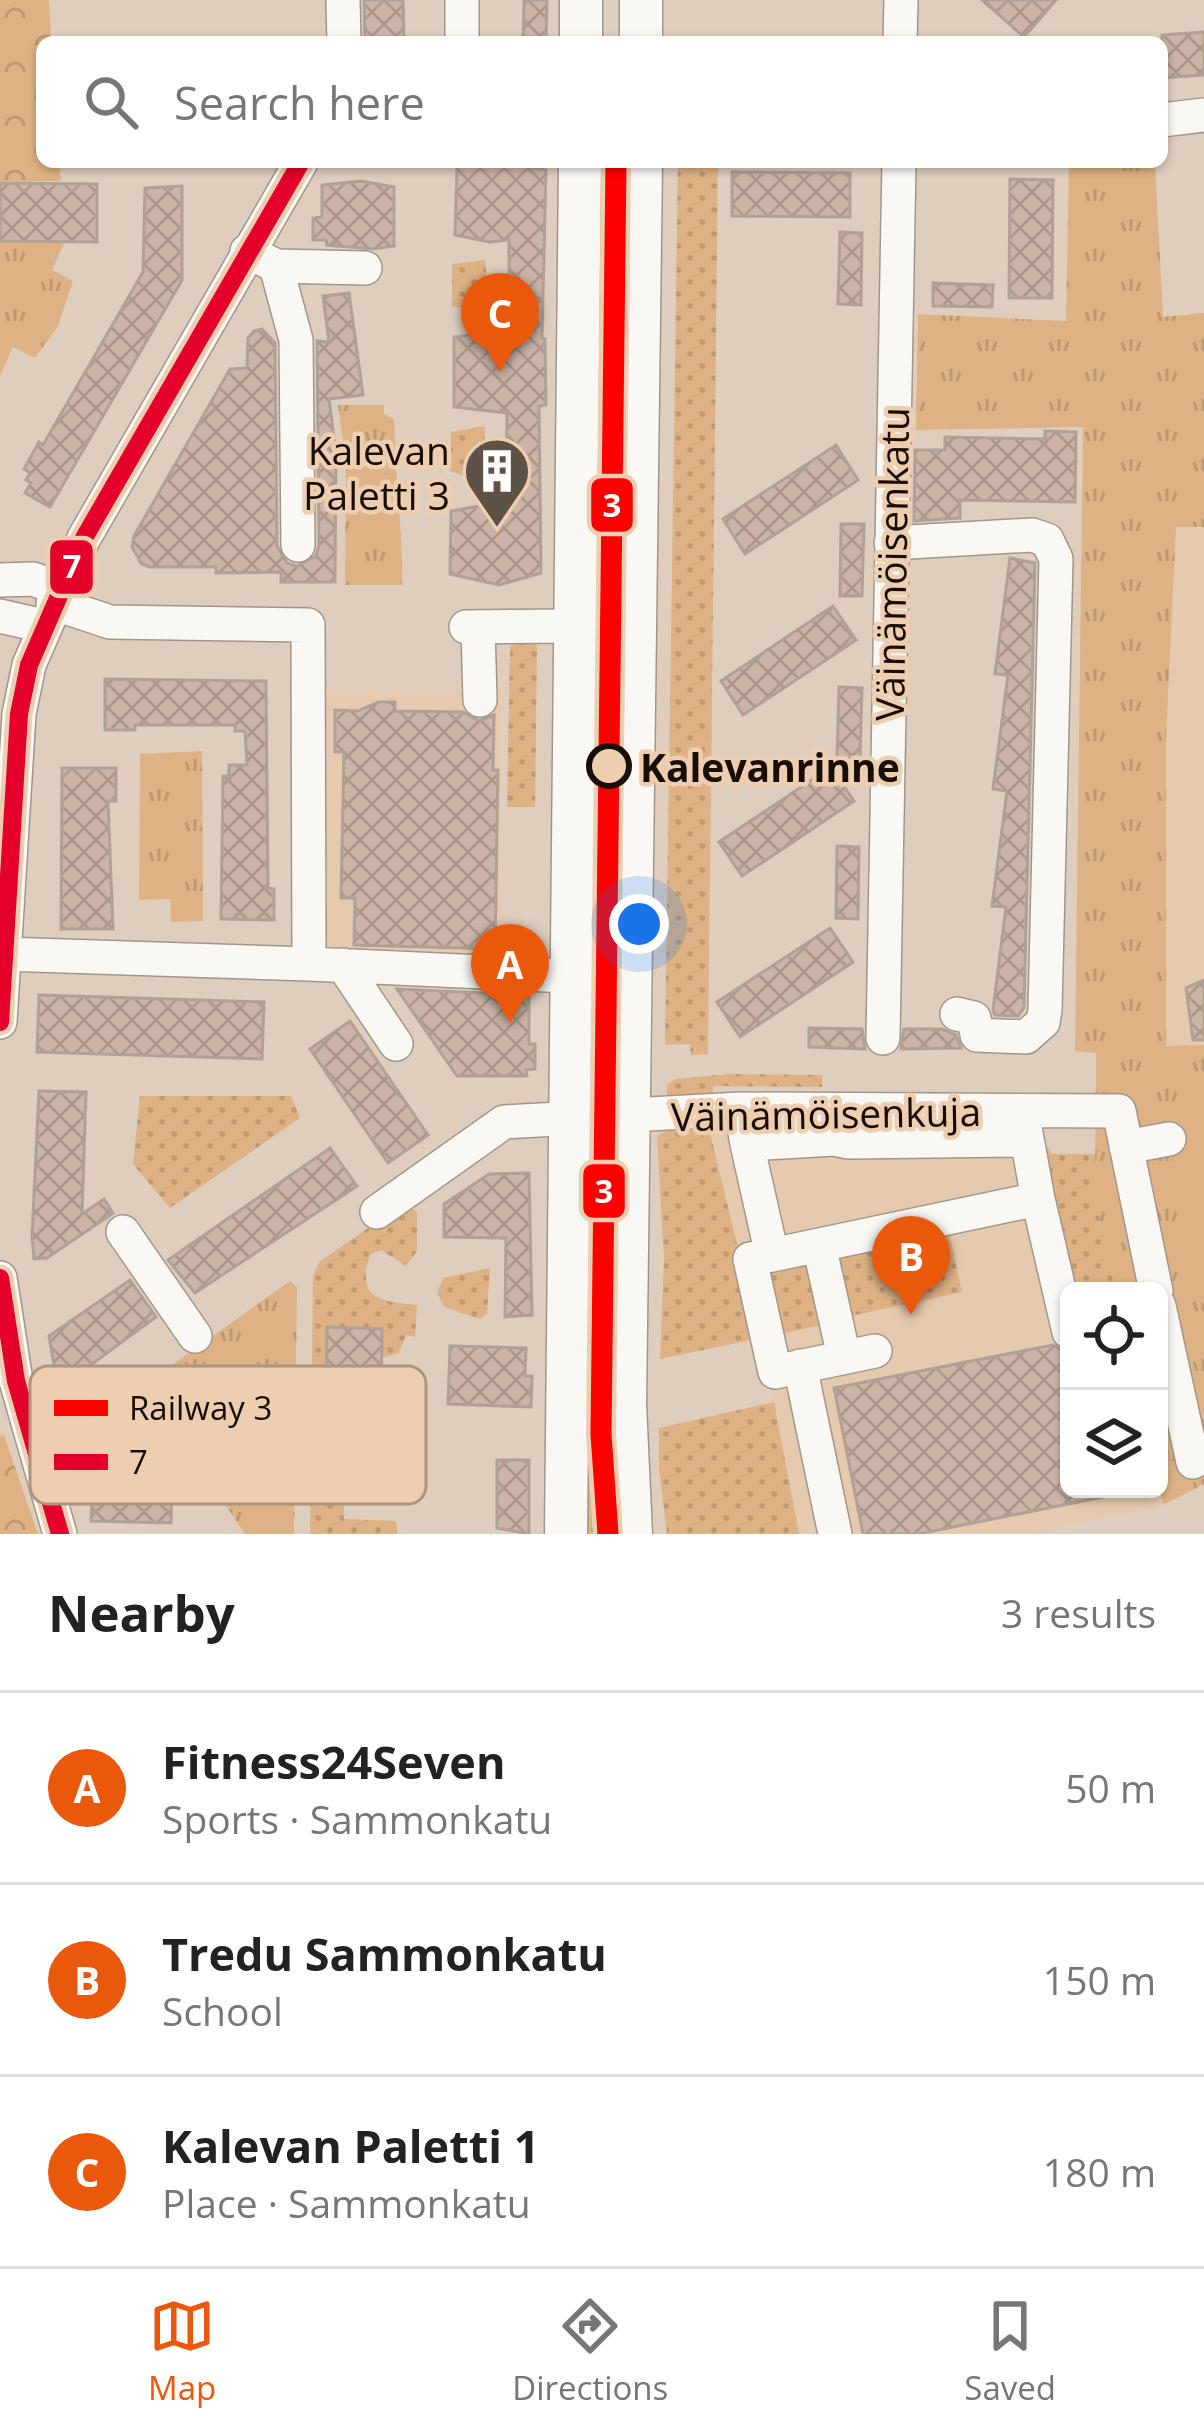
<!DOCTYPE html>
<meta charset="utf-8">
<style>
body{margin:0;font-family:"Open Sans",sans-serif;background:#f2f2f2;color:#222}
.controls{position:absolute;right:36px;bottom:36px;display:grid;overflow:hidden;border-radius:18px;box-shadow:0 3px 9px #0004}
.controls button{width:108px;height:108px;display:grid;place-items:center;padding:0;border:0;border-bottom:3px solid #e0e0e0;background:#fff;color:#222;font:60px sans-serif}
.you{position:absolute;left:639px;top:924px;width:42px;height:42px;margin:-30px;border:9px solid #fff;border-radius:50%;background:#1a73e8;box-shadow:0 0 0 18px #1a73e833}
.badge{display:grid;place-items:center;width:78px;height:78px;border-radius:50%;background:#ea580c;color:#fff;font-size:39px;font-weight:700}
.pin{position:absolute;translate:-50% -99px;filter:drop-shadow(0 3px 6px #0008)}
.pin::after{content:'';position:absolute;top:63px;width:42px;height:36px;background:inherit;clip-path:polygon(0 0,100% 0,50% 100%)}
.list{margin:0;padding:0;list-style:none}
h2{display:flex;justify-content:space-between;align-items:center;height:156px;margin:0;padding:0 48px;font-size:51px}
h2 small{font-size:39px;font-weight:400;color:#767676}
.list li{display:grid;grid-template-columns:78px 1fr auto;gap:36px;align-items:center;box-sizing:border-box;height:192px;padding:0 48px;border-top:3px solid #e0e0e0}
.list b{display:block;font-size:45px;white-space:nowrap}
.list p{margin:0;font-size:39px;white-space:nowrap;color:#767676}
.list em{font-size:39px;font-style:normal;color:#767676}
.icon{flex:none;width:66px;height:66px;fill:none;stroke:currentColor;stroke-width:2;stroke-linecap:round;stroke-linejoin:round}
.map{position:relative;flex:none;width:1204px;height:1534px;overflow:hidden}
.search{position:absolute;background:#fff;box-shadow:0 3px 9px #0004;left:36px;right:36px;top:36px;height:132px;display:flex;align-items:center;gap:30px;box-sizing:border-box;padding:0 42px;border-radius:18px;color:#767676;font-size:45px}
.sheet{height:732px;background:#fff}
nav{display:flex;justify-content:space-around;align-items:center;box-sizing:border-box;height:168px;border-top:3px solid #e0e0e0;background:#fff;font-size:33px;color:#767676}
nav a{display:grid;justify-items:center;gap:6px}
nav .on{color:#ea580c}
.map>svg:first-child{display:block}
.built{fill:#e5caaf}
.grass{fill:url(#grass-dots)}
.forest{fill:url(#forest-crowns)}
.park{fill:url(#park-tufts)}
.pitch{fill:#deb284}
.building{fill:url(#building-cross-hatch);stroke:#b0a197;stroke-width:3}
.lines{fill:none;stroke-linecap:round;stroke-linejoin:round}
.minor-casing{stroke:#a2968a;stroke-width:36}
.major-casing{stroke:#a2968a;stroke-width:45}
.minor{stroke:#faf8f5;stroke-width:33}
.major{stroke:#faf8f5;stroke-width:42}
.bus-1-casing{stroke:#edceb0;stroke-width:27}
.bus-1{stroke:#e4002b;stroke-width:18}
.rail-1-casing{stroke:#edceb0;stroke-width:30}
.rail-1{stroke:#f00;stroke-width:21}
.stop-dot{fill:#edceb0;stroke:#190e05;stroke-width:6}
.labels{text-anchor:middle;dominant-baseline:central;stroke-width:9;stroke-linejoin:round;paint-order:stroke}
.poi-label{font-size:39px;fill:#190e05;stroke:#edceb0;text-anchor:end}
.street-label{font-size:39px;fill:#190e05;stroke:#edceb0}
.stop-label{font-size:39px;font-weight:bold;fill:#190e05;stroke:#edceb0;text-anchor:start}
.key{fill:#edceb0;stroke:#ad947d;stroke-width:3}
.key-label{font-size:33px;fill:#190e05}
.line-badge{stroke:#edceb0;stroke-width:4.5}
.badge-label{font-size:33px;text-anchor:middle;font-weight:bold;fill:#fff}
</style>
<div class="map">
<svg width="1204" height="1534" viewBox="0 0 1204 1534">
<defs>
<pattern id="grass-dots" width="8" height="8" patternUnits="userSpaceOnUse" patternTransform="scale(3)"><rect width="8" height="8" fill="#deb284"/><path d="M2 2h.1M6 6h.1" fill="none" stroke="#be9870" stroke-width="1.8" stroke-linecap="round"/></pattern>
<pattern id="forest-crowns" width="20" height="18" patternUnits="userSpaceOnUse" patternTransform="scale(3)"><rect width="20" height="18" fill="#deb284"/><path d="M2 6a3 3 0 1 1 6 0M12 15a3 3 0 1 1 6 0" fill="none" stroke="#be9870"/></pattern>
<pattern id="park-tufts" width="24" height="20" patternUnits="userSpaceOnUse" patternTransform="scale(3)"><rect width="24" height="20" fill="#deb284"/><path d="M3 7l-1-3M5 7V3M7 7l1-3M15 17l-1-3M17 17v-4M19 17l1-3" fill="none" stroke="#be9870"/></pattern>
<pattern id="building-cross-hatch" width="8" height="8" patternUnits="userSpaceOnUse" patternTransform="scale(3)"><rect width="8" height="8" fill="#ccb4a6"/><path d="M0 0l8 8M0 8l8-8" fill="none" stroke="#af9a8d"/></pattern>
</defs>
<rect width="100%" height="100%" fill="#dfcebe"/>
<path class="built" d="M 1176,527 L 1204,527 L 1204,1045 L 1166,1046 L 1166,738 Z
M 327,690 L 501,690 L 501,959 L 326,958 Z
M 773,1129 L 1041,1157 L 1095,1154 L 1095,1199 L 1069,1291 L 1069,1489 L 1159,1489 L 1159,1486 L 1163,1505 L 1027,1534 L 799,1534 L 767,1373 L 711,1133 Z"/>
<path class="grass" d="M 678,162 L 718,162 L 708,1054 L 691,1055 L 690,1044 L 665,1045 Z
M 589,180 L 629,181 L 627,643 L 581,643 Z
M 485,260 L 487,281 L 480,282 L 484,313 L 452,306 L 452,264 Z
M 485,426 L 484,483 L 450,471 L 451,432 Z
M 518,640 L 533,640 L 537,647 L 535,807 L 507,807 L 510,647 Z
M 579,867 L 624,868 L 620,1072 L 581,1072 Z
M 728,1074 L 822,1075 L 822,1087 L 713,1086 L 713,1097 L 667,1101 L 667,1085 L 675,1079 Z
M 140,1096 L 291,1096 L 300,1118 L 170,1208 L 133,1164 Z
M 709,1129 L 760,1338 L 660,1359 L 664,1259 L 657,1136 L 667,1131 Z
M 1041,1138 L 1052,1154 L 1095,1154 L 1121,1169 L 1145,1291 L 1069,1291 Z
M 576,1169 L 622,1172 L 625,1534 L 575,1534 Z
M 403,1204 L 417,1212 L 417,1251 L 406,1266 L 381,1250 L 370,1255 C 354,1303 388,1301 417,1305 L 415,1337 L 406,1335 L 399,1353 L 382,1358 L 382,1329 L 328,1328 L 326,1405 L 381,1407 L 381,1438 L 360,1436 L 361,1461 L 344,1465 L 344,1519 L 396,1521 L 398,1534 L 310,1534 L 313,1276 L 319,1262 Z
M 948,1228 L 962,1292 L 842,1318 L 829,1253 Z
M 815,1255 L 830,1323 L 770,1336 L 756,1268 Z
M 490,1268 L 487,1314 L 480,1319 L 444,1307 L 437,1293 L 443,1278 Z
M 774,1402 L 799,1534 L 667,1534 L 659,1469 L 659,1428 Z"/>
<path class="forest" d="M 0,0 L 49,0 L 51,42 L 42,42 L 42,162 L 59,162 L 61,181 L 0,181 Z
M 4,1435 L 38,1534 L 0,1534 L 0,1436 Z"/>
<path class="park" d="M 1069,162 L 1155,162 L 1163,317 L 1204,313 L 1204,527 L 1176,527 L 1166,738 L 1166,1046 L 1204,1045 L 1204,1484 L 1163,1505 L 1159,1486 L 1159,1291 L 1115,1291 L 1095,1199 L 1096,1053 L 1075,1051 L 1083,427 L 916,430 L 918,314 L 1066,321 Z
M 0,241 L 65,241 L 52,270 L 73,281 L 58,326 L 35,358 L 13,347 L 0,376 Z
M 338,405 L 384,405 L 384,414 L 394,419 C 395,475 403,529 402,585 L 345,585 L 346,462 Z
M 202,751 L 203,921 L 171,922 L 170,899 L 139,900 L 140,754 Z
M 290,1281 L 297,1287 L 294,1534 L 245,1534 L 145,1384 Z"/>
<path class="pitch" d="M 1204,1107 L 1204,1303 L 1201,1303 L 1164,1115 Z"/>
<path class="building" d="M 364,0 L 403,0 L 404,42 L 365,42 Z
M 524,0 L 547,0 L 546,42 L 523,42 Z
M 982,0 L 1056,0 L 1024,37 Z
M 1204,32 L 1204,75 L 1162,78 L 1162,35 Z
M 498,162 L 546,170 L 542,338 L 545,339 L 546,405 L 539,406 L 541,573 L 499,585 L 450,574 L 451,511 L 506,501 L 507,413 L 454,407 L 454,337 L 508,330 L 508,298 L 482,299 L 482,281 L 509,281 L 509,240 L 490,242 L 455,235 L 457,167 Z
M 732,172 L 850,173 L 850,217 L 732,216 Z
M 1010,179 L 1053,180 L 1052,298 L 1009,298 Z
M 361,181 L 394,187 L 394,246 L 373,249 L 327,245 L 326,240 L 313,240 L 313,218 L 322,217 L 322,185 Z
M 0,183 L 97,184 L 97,242 L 0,241 Z
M 182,186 L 182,280 L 50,507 L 25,493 L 31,483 L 26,480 L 30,473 L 24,469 L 39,442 L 43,445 L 143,272 L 145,188 Z
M 840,232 L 862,233 L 861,305 L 838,304 Z
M 933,283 L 993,285 L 992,307 L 933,306 Z
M 349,293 L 363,395 L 329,399 L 336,453 L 335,582 L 281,582 L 281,572 L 216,573 L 216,567 L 149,567 L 141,563 L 132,547 L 134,536 L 230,369 L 247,368 L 248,338 L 254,331 L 262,329 L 275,343 L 277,546 L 287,563 L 297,566 L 316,556 L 319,545 L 317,341 L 329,342 L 323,296 Z
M 1045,431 L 1076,432 L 1075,502 L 960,500 L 960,518 L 914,521 L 915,450 L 945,450 L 945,437 L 1045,439 Z
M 836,445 L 858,480 L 745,554 L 723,519 Z
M 841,524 L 864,524 L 862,596 L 840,596 Z
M 1010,558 L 1035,563 L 1024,1008 L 1018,1016 L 995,1015 L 993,1010 L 1006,907 L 992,906 L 1007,791 L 993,789 L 1008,675 L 995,674 Z
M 833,606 L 856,640 L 743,715 L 721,681 Z
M 105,679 L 266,681 L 268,888 L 274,889 L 274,920 L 221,919 L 223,776 L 229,776 L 229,765 L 247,765 L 245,731 L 235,731 L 235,725 L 135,725 L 135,730 L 105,730 Z
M 839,687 L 862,688 L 860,760 L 837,759 Z
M 378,702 L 395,702 L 395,711 L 463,712 L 479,721 L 494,715 L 493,770 L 498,770 L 495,949 L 354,945 L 355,898 L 341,898 L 344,752 L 335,752 L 335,710 L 358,711 Z
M 831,767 L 854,801 L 742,876 L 719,842 Z
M 62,768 L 116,768 L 116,801 L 108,801 L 113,929 L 61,929 Z
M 837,846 L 859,847 L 858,919 L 836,918 Z
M 830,928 L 853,962 L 740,1037 L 717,1002 Z
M 1204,980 L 1204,1040 L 1193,1040 L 1186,988 Z
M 397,989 L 529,995 L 529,1044 L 535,1044 L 535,1069 L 526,1070 L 527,1076 L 457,1076 Z
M 39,995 L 264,1002 L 262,1059 L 37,1052 Z
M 350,1021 L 428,1135 L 388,1163 L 310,1049 Z
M 809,1028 L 862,1029 L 865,1049 L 809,1047 Z
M 904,1029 L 942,1029 L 956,1035 L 961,1048 L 901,1049 Z
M 39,1091 L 86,1092 L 82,1214 L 104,1199 L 113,1213 L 47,1258 L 34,1259 L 32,1237 Z
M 330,1148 L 357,1186 L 195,1293 L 168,1260 Z
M 529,1173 L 532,1315 L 505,1317 L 506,1238 L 444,1237 L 444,1204 L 489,1174 Z
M 130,1280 L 156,1317 L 58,1389 L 49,1336 Z
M 327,1327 L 382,1329 L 381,1407 L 326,1406 Z
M 1053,1345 L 1064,1352 L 1069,1380 L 1069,1489 L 1103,1489 L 1103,1497 L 918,1534 L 863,1534 L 834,1388 Z
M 450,1346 L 526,1348 L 525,1376 L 532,1376 L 531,1407 L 448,1404 Z
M 497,1460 L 529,1460 L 529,1534 L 497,1528 Z
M 87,1464 L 172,1467 L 171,1523 L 91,1521 L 92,1498 L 86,1498 Z"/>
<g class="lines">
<g class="minor-casing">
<path id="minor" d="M 343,0 L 344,42
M 462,42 L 462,0
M 900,42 L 901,0
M 1162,120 L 1204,115
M 247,251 L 276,266 L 296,340 L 298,545
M 276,266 L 365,268
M 891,543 L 1032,535 L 1047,540 L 1056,559 L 1045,1010 L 1043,1022 L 1026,1037 L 977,1035 L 974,1018 L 957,1014
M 0,580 L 33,579 L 60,589
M 53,603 L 110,622 L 308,625 L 309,964 L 569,976
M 0,616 L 44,626
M 466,627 L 573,626
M 478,627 L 480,700
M 3,954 L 309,964
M 343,965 L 396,1044
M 0,1022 L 19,714 L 29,665 L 84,538 L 301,162
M 883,1038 L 899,162
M 743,1122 L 747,1144 L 834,1139 L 849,1142 L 1025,1140
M 747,1144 L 772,1255 L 1038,1199 L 1022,1111
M 1126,1147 L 1169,1139
M 1038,1199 L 1069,1332
M 377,1212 L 504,1122 L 740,1109 L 1119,1111 L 1156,1291
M 123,1232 L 195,1336
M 819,1245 L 844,1357
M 772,1255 L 750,1259 L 775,1372 L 875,1351
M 0,1278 L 16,1381 L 60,1534
M 1159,1306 L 1193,1462
M 800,1366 L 835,1534"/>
</g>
<g class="major-casing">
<path id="major" d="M 581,42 L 581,0
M 641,42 L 641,0
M 566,1534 L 580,162
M 631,1534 L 625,1404 L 641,162"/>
</g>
<use href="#minor" class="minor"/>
<use href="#major" class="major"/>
<g class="bus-1-casing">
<path id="bus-1" d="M 0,1022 L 19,714 L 29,665 L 84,538 L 301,162
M 0,1278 L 16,1381 L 60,1534"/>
</g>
<use href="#bus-1" class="bus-1"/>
<g class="rail-1-casing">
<path id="rail-1" d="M 608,1534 L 601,1434 L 616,162"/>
</g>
<use href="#rail-1" class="rail-1"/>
</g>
<defs>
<g id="building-pin" transform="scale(3.45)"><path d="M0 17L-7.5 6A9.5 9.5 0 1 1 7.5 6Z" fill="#5e5146" stroke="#edceb0"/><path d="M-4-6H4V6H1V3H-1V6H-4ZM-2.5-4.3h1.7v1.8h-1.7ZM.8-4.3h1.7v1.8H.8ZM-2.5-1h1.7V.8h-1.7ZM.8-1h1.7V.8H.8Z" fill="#fff"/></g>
</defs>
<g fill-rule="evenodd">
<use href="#building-pin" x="497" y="471"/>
</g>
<circle class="stop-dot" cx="609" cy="766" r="20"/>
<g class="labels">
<g class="poi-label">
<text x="450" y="449">Kalevan<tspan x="450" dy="45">Paletti 3</tspan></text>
</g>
<g class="street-label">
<text transform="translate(891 564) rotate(-89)">Väinämöisenkatu</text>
<text transform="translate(826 1113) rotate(-1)">Väinämöisenkuja</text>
</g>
<g class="stop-label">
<text x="640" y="766">Kalevanrinne</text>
</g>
</g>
<rect x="30" y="1366" width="396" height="138" rx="18" class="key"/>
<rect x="54" y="1400" width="54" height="16" fill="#f00"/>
<rect x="54" y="1454" width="54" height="16" fill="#e4002b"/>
<g class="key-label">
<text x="129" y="1420">Railway 3</text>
<text x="129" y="1474">7</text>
</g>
<g class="line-badge">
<rect x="589" y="476" width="46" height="58" rx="12" fill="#f00"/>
<rect x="48" y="538" width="47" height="58" rx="12" fill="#e4002b"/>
<rect x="581" y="1162" width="46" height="58" rx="12" fill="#f00"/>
</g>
<g class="badge-label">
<text x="612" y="517">3</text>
<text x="72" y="578">7</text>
<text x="604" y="1203">3</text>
</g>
</svg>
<div class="controls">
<button><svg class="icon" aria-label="locate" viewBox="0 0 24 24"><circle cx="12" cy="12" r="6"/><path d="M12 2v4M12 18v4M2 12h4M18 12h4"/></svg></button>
<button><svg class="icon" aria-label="layers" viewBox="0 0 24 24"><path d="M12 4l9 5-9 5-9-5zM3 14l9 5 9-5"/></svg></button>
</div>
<div class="you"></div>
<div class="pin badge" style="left:510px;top:1023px">A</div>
<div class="pin badge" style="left:911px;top:1315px">B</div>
<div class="pin badge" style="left:500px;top:372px">C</div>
<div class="search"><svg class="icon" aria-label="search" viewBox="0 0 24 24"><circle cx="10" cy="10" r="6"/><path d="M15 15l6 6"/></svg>Search here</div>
</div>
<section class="sheet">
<h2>Nearby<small>3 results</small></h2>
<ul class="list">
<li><span class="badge">A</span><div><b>Fitness24Seven</b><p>Sports · Sammonkatu</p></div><em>50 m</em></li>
<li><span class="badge">B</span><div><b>Tredu Sammonkatu</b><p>School</p></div><em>150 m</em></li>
<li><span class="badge">C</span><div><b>Kalevan Paletti 1</b><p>Place · Sammonkatu</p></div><em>180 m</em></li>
</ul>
</section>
<nav>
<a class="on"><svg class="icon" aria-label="map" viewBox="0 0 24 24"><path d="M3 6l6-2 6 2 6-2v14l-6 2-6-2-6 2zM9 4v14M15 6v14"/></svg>Map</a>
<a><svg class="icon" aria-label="directions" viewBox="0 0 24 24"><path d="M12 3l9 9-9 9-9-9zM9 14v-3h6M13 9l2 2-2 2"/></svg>Directions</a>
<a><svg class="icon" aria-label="saved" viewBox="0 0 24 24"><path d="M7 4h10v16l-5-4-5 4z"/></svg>Saved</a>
</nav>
